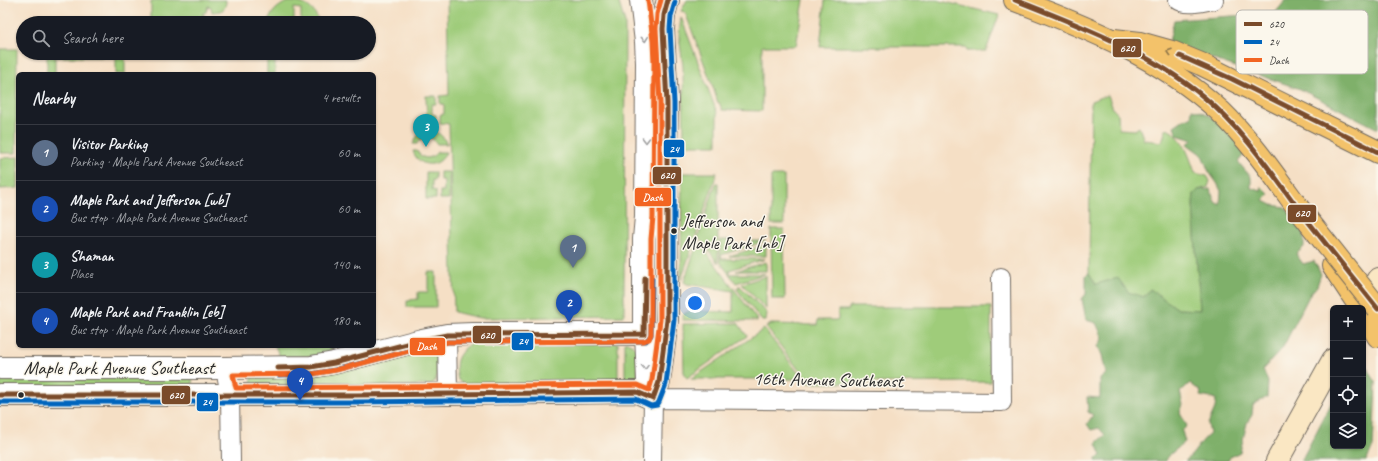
<!DOCTYPE html>
<meta charset="utf-8">
<style>
body{margin:0;font-family:Caveat,sans-serif;background:#20242c;color:#f1f3f6}
.controls{position:absolute;right:12px;bottom:12px;display:grid;overflow:hidden;border-radius:6px;box-shadow:0 1px 3px #0004}
.controls button{width:36px;height:36px;display:grid;place-items:center;padding:0;border:0;border-bottom:1px solid #363941;background:#171b24;color:#f1f3f6;font:20px sans-serif}
.you{position:absolute;left:695px;top:303px;width:14px;height:14px;margin:-10px;border:3px solid #fff;border-radius:50%;background:#1a73e8;box-shadow:0 0 0 6px #1a73e833}
.badge{display:grid;place-items:center;width:26px;height:26px;border-radius:50%;background:#d690ce;color:#fff;font-size:13px;font-weight:700}
.pin{position:absolute;translate:-50% -33px;filter:drop-shadow(0 1px 2px #0008)}
.pin::after{content:'';position:absolute;top:21px;width:14px;height:12px;background:inherit;clip-path:polygon(0 0,100% 0,50% 100%)}
.list{margin:0;padding:0;list-style:none}
h2{display:flex;justify-content:space-between;align-items:center;height:52px;margin:0;padding:0 16px;font-size:17px}
h2 small{font-size:13px;font-weight:400;color:#9ea1a6}
.list li{display:grid;grid-template-columns:26px 1fr auto;gap:12px;align-items:center;box-sizing:border-box;height:56px;padding:0 16px;border-top:1px solid #363941}
.list b{display:block;font-size:15px;white-space:nowrap}
.list p{margin:0;font-size:13px;white-space:nowrap;color:#9ea1a6}
.list em{font-size:13px;font-style:normal;color:#9ea1a6}
.icon{flex:none;width:22px;height:22px;fill:none;stroke:currentColor;stroke-width:2;stroke-linecap:round;stroke-linejoin:round}
.map{position:relative;flex:none;width:1378px;height:461px;overflow:hidden}
.search{position:absolute;background:#171b24;box-shadow:0 1px 3px #0004;left:16px;top:16px;width:360px;height:44px;display:flex;align-items:center;gap:10px;box-sizing:border-box;padding:0 14px;border-radius:22px;color:#9ea1a6;font-size:15px}
.panel{position:absolute;background:#171b24;box-shadow:0 1px 3px #0004;left:16px;top:72px;width:360px;height:276px;border-radius:6px}
.map>svg:first-child{display:block}
.green{fill:#9fcc7a;stroke:#657c52}
.forest{fill:#7fb06a;stroke:#556e4a}
.lines{fill:none;stroke-linecap:round;stroke-linejoin:round}
.minor-casing{stroke:#726a61;stroke-width:20}
.tertiary-casing{stroke:#726a61;stroke-width:24}
.secondary-casing{stroke:#726a61;stroke-width:24}
.primary-casing{stroke:#726a61;stroke-width:24}
.motorway-casing{stroke:#726a61;stroke-width:24}
.minor{stroke:#fff;stroke-width:18}
.tertiary{stroke:#fff;stroke-width:22}
.secondary{stroke:#fae7c3;stroke-width:22}
.primary{stroke:#f3c26a;stroke-width:22}
.motorway{stroke:#f3c26a;stroke-width:22}
.primary-bridge-casing{stroke:#726a61;stroke-width:24;stroke-linecap:butt}
.primary-bridge{stroke:#f3c26a;stroke-width:22}
.bus-1-casing{stroke:#fbf7ec;stroke-width:8}
.bus-2-casing{stroke:#fbf7ec;stroke-width:8}
.bus-3-casing{stroke:#fbf7ec;stroke-width:8}
.bus-1{stroke:#7a4b2a;stroke-width:5}
.bus-2{stroke:#0065bd;stroke-width:5}
.bus-3{stroke:#f26522;stroke-width:5}
.oneway{stroke:#a0a0a0}
.oneway2{stroke:#8f764a}
.bus-dot{fill:#2b2b2b;stroke:#fbf7ec;stroke-width:1.5}
.labels{text-anchor:middle;dominant-baseline:central;stroke-width:3;stroke-linejoin:round;paint-order:stroke}
.bus-label{font-size:18px;fill:#2b2b2b;stroke:#fbf7ec;text-anchor:start}
.street-label{font-size:19px;fill:#2b2b2b;stroke:#fbf7ec}
.key{fill:#fbf7ec;stroke:#bdbab2;stroke-width:1}
.key-label{font-size:11px;fill:#2b2b2b}
.line-badge{stroke:#fbf7ec;stroke-width:1.5}
.badge-label{font-size:11px;text-anchor:middle;font-weight:bold;fill:#fff}
</style>
<div class="map">
<svg width="1378" height="461" viewBox="0 0 1378 461">
<rect width="100%" height="100%" fill="#fbf7ec"/>
<filter id="ink" filterUnits="userSpaceOnUse"><feTurbulence type="fractalNoise" baseFrequency=".025" numOctaves="2"/><feDisplacementMap in="SourceGraphic" scale="8" xChannelSelector="R" yChannelSelector="G"/><feConvolveMatrix kernelMatrix="1 2 1 2 8 2 1 2 1" color-interpolation-filters="sRGB"/></filter>
<filter id="wash" filterUnits="userSpaceOnUse"><feTurbulence type="fractalNoise" baseFrequency=".012" numOctaves="4" result="noise"/><feDisplacementMap in="SourceGraphic" scale="16" xChannelSelector="R" yChannelSelector="G"/><feGaussianBlur stdDeviation="0.9" result="paint"/><feColorMatrix in="noise" values="0 0 0 0 0 0 0 0 0 0 0 0 0 0 0 0 0 1.4 0 .05"/><feComposite in="paint" operator="in"/></filter>
<g filter="url(#wash)">
<rect width="100%" height="100%" fill="#f5dfc5"/>
<path class="green" d="M 156,0 L 226,0 C 226,11 222,11 212,12 L 211,7 L 208,6 L 206,12 L 202,14 L 206,17 L 207,23 L 151,23 L 151,1 Z
M 447,0 L 618,0 L 625,23 L 624,316 L 480,318 L 454,312 L 449,124 L 440,123 L 440,115 L 444,114 L 444,104 L 440,104 L 440,96 L 449,95 Z
M 687,0 L 804,0 L 796,46 L 762,46 L 762,111 L 722,110 L 719,102 L 718,103 L 714,90 L 685,12 L 681,11 Z
M 825,0 L 937,0 L 999,15 L 986,51 L 967,51 L 966,47 L 820,47 Z
M 287,2 C 303,1 315,7 319,23 L 301,23 L 301,9 L 294,8 L 294,23 L 268,23 C 271,12 277,7 287,2 Z
M 681,17 L 717,113 L 717,145 L 684,145 L 683,67 L 679,35 Z
M 0,49 L 17,49 L 16,153 L 0,153 Z
M 47,53 L 125,53 L 125,74 L 116,74 L 116,57 L 55,57 L 55,74 L 47,74 Z
M 267,53 L 275,53 L 275,74 L 267,74 Z
M 1108,95 L 1113,109 L 1118,114 L 1119,129 L 1135,130 L 1139,127 L 1144,140 L 1162,142 L 1166,129 C 1183,134 1190,158 1195,173 L 1207,176 L 1210,181 L 1208,187 L 1198,190 L 1194,194 L 1193,204 L 1200,310 L 1178,309 L 1150,289 L 1144,297 L 1096,284 L 1089,273 L 1091,101 Z
M 426,96 L 436,96 L 436,104 L 432,104 L 432,114 L 436,115 L 436,123 L 427,123 Z
M 430,130 C 439,132 443,136 447,144 L 437,144 C 432,135 422,135 417,144 L 413,144 C 416,136 421,131 430,130 Z
M 413,151 L 417,151 C 422,160 431,160 437,152 L 446,152 C 440,169 418,168 413,151 Z
M 18,157 L 18,188 L 0,189 L 0,158 Z
M 426,172 L 435,172 L 435,180 L 432,180 L 432,190 L 436,191 L 436,199 L 426,199 Z
M 440,172 L 449,172 L 449,199 L 440,199 L 440,191 L 444,191 L 444,180 L 440,180 Z
M 682,173 L 717,173 L 681,280 Z
M 771,176 L 784,176 L 784,224 L 771,224 Z
M 716,183 L 718,183 L 718,263 L 698,237 Z
M 771,229 L 784,229 L 785,299 L 772,299 Z
M 720,240 L 734,240 L 734,245 L 751,245 L 752,241 L 766,241 L 721,255 L 722,259 L 765,259 L 729,270 L 730,274 L 765,274 L 736,283 L 720,262 Z
M 698,241 L 758,321 L 683,320 L 683,314 L 690,311 L 733,312 L 733,291 L 687,284 L 684,282 Z
M 766,245 L 766,256 L 729,256 Z
M 766,262 L 766,271 L 736,271 Z
M 428,272 L 436,272 L 436,307 L 407,307 L 407,301 L 410,301 L 410,300 L 418,299 L 418,292 L 428,292 Z
M 766,276 L 766,309 L 742,284 Z
M 739,285 L 767,313 L 766,321 L 762,321 L 736,288 L 739,288 Z
M 849,307 L 991,307 L 991,382 L 809,383 L 766,327 L 771,324 L 817,325 L 818,320 L 838,320 L 838,310 L 849,310 Z
M 738,323 L 747,336 L 687,378 L 684,375 L 683,324 Z
M 764,329 L 803,379 L 691,379 Z
M 625,341 L 633,345 L 637,350 L 638,377 L 636,382 L 625,388 Z
M 470,343 L 618,343 L 618,386 L 471,389 L 458,380 C 454,361 456,357 470,343 Z
M 275,346 L 334,346 L 334,348 L 330,350 L 324,356 L 280,357 Z
M 431,349 L 437,354 L 437,377 L 432,385 L 251,388 L 252,375 L 384,359 Z
M 192,374 L 193,389 L 0,390 L 0,376 Z"/>
<path class="forest" d="M 1286,0 L 1378,0 L 1378,129 L 1300,89 L 1215,60 L 1169,42 L 1174,20 L 1275,13 Z
M 1192,109 C 1217,114 1230,134 1246,152 L 1238,162 L 1251,177 L 1251,188 L 1261,191 L 1262,187 L 1269,194 L 1264,201 L 1272,205 L 1285,207 L 1304,230 L 1304,247 L 1296,254 L 1303,264 L 1314,261 L 1321,274 L 1317,286 L 1310,294 L 1282,349 L 1263,369 L 1268,382 L 1267,397 L 1253,405 L 1252,415 L 1247,423 L 1240,452 L 1230,457 L 1228,461 L 1185,461 C 1196,453 1199,442 1210,434 L 1208,424 L 1215,408 L 1216,399 L 1200,396 L 1201,392 L 1190,383 L 1180,392 L 1183,405 L 1180,412 L 1187,426 L 1182,431 L 1185,442 L 1167,457 L 1166,461 L 1096,461 L 1096,458 L 1101,456 L 1096,443 L 1105,435 L 1099,428 L 1091,430 L 1087,424 L 1093,415 L 1088,412 L 1087,397 L 1100,398 L 1100,379 L 1106,374 L 1102,355 L 1098,346 L 1103,338 L 1096,323 L 1086,320 L 1082,299 L 1086,294 L 1086,275 L 1089,273 L 1096,284 L 1118,278 L 1128,292 L 1144,297 L 1150,289 L 1178,309 L 1200,310 L 1193,204 L 1194,194 L 1198,190 L 1210,189 L 1215,202 L 1220,205 L 1221,191 L 1217,183 L 1209,172 L 1202,155 L 1187,144 L 1193,140 L 1177,135 L 1174,126 L 1183,120 L 1191,117 Z
M 1363,362 L 1376,382 L 1373,447 L 1366,461 L 1301,461 L 1333,400 L 1333,446 L 1363,446 Z"/>
</g>
<g filter="url(#ink)">
<g class="lines">
<g class="minor-casing">
<path id="minor" d="M 1178,0 C 1187,7 1204,1 1214,0
M 447,335 L 448,394
M 225,368 L 230,395 L 231,461
M 653,399 L 1002,402 L 1001,277
M 652,461 L 653,399 L 646,381 L 644,334 L 656,336"/>
</g>
<g class="tertiary-casing">
<path id="tertiary" d="M 0,368 L 225,368 L 311,367 L 334,363 L 422,340 L 447,335 L 473,334 L 644,334 L 644,239 L 646,217 L 647,63 L 646,42 L 641,0
M 0,395 L 356,395 L 637,392 L 653,399 L 659,382 L 667,320 L 666,154 L 667,103 L 663,29 L 664,15 L 668,0"/>
</g>
<g class="secondary-casing">
<path id="secondary" d="M 1362,308 L 1378,279
M 1277,461 L 1333,360"/>
</g>
<g class="primary-casing">
<path id="primary" d="M 1015,0 C 1089,28 1161,57 1220,111 C 1250,140 1274,175 1298,208"/>
</g>
<g class="motorway-casing">
<path id="motorway" d="M 1114,40 L 1140,43 L 1172,52 L 1201,64 L 1378,152
M 1333,266 L 1361,308
M 1363,311 L 1378,336"/>
</g>
<use href="#minor" class="minor"/>
<use href="#tertiary" class="tertiary"/>
<use href="#secondary" class="secondary"/>
<use href="#primary" class="primary"/>
<use href="#motorway" class="motorway"/>
<g class="primary-bridge-casing">
<path id="primary-bridge" d="M 1298,208 L 1378,309"/>
</g>
<use href="#primary-bridge" class="primary-bridge"/>
<g class="bus-1-casing">
<path id="bus-1" d="M 1015,0 C 1081,26 1150,52 1205,98 C 1242,129 1269,169 1297,207 C 1323,241 1351,275 1378,309
M 1180,56 L 1232,79 L 1378,152
M 278,368 L 311,367 L 334,363 L 422,340 L 447,335 L 644,334 L 645,278
M 0,395 L 356,395 L 637,392 L 653,399 L 659,382 L 667,320 L 667,103 L 663,29 L 664,15 L 668,0"/>
</g>
<g class="bus-2-casing">
<path id="bus-2" d="M 278,375 L 311,374 L 335,370 L 424,347 L 448,342 L 646,341 L 649,338 L 651,335 L 652,278
M 0,402 L 356,402 L 636,399 L 651,406 L 657,405 L 659,402 L 666,384 L 674,320 L 674,103 L 670,29 L 671,16 L 675,2"/>
</g>
<g class="bus-3-casing">
<path id="bus-3" d="M 648,0 L 653,41 L 654,63 L 653,217 L 651,239 L 651,334 L 649,339 L 644,341 L 448,342 L 424,347 L 336,370 L 312,374 L 233,375 L 236,388 L 637,385 L 649,390 L 652,380 L 660,320 L 660,103 L 656,29 L 657,14 L 661,0"/>
</g>
<use href="#bus-1" class="bus-1"/>
<use href="#bus-2" class="bus-2"/>
<use href="#bus-3" class="bus-3"/>
</g>
<defs><path id="oneway-chevron" d="M-2-3.5L2.5 0L-2 3.5" fill="none" stroke-width="1.6" stroke-linecap="round" stroke-linejoin="round"/></defs>
<g class="oneway">
<use href="#oneway-chevron" transform="translate(645 39) rotate(84)"/>
<use href="#oneway-chevron" transform="translate(646 140) rotate(90)"/>
<use href="#oneway-chevron" transform="translate(645 367) rotate(88)"/>
</g>
<use class="oneway2" href="#oneway-chevron" transform="translate(1169 52) rotate(-162)"/>
</g>
<g class="bus-dot">
<circle cx="674" cy="231" r="3.5"/>
<circle cx="21" cy="395" r="3.5"/>
</g>
<g class="labels">
<g class="bus-label">
<text x="682" y="221">Jefferson and<tspan x="682" dy="22">Maple Park [nb]</tspan></text>
</g>
<g class="street-label">
<text x="119" y="368">Maple Park Avenue Southeast</text>
<text transform="translate(828 380) rotate(1)">16th Avenue Southeast</text>
</g>
</g>
<rect x="1236" y="10" width="132" height="64" rx="6" class="key"/>
<rect x="1244" y="22" width="18" height="4" fill="#7a4b2a"/>
<rect x="1244" y="40" width="18" height="4" fill="#0065bd"/>
<rect x="1244" y="58" width="18" height="4" fill="#f26522"/>
<g class="key-label">
<text x="1269" y="28">620</text>
<text x="1269" y="46">24</text>
<text x="1269" y="64">Dash</text>
</g>
<g class="line-badge">
<rect x="1112" y="38" width="30" height="20" rx="4" fill="#7a4b2a"/>
<rect x="663" y="139" width="22" height="19" rx="4" fill="#0065bd"/>
<rect x="652" y="166" width="30" height="19" rx="4" fill="#7a4b2a"/>
<rect x="634" y="187" width="38" height="20" rx="4" fill="#f26522"/>
<rect x="1287" y="204" width="30" height="19" rx="4" fill="#7a4b2a"/>
<rect x="472" y="325" width="30" height="19" rx="4" fill="#7a4b2a"/>
<rect x="511" y="332" width="23" height="19" rx="4" fill="#0065bd"/>
<rect x="409" y="337" width="37" height="19" rx="4" fill="#f26522"/>
<rect x="161" y="385" width="30" height="20" rx="4" fill="#7a4b2a"/>
<rect x="196" y="392" width="23" height="20" rx="4" fill="#0065bd"/>
</g>
<g class="badge-label">
<text x="1127" y="52">620</text>
<text x="674" y="153">24</text>
<text x="667" y="179">620</text>
<text x="653" y="201">Dash</text>
<text x="1302" y="217">620</text>
<text x="487" y="339">620</text>
<text x="523" y="345">24</text>
<text x="427" y="350">Dash</text>
<text x="176" y="399">620</text>
<text x="207" y="406">24</text>
</g>
</svg>
<div class="controls">
<button>+</button>
<button>−</button>
<button><svg class="icon" aria-label="locate" viewBox="0 0 24 24"><circle cx="12" cy="12" r="6"/><path d="M12 2v4M12 18v4M2 12h4M18 12h4"/></svg></button>
<button><svg class="icon" aria-label="layers" viewBox="0 0 24 24"><path d="M12 4l9 5-9 5-9-5zM3 14l9 5 9-5"/></svg></button>
</div>
<div class="you"></div>
<div class="pin badge" style="left:573px;top:268px;background:#5c6f8a">1</div>
<div class="pin badge" style="left:569px;top:323px;background:#1a4fb4">2</div>
<div class="pin badge" style="left:426px;top:147px;background:#0f9aa8">3</div>
<div class="pin badge" style="left:300px;top:401px;background:#1a4fb4">4</div>
<div class="search"><svg class="icon" aria-label="search" viewBox="0 0 24 24"><circle cx="10" cy="10" r="6"/><path d="M15 15l6 6"/></svg>Search here</div>
<section class="panel">
<h2>Nearby<small>4 results</small></h2>
<ul class="list">
<li><span class="badge" style="background:#5c6f8a">1</span><div><b>Visitor Parking</b><p>Parking · Maple Park Avenue Southeast</p></div><em>60 m</em></li>
<li><span class="badge" style="background:#1a4fb4">2</span><div><b>Maple Park and Jefferson [wb]</b><p>Bus stop · Maple Park Avenue Southeast</p></div><em>60 m</em></li>
<li><span class="badge" style="background:#0f9aa8">3</span><div><b>Shaman</b><p>Place</p></div><em>140 m</em></li>
<li><span class="badge" style="background:#1a4fb4">4</span><div><b>Maple Park and Franklin [eb]</b><p>Bus stop · Maple Park Avenue Southeast</p></div><em>180 m</em></li>
</ul>
</section>
</div>
